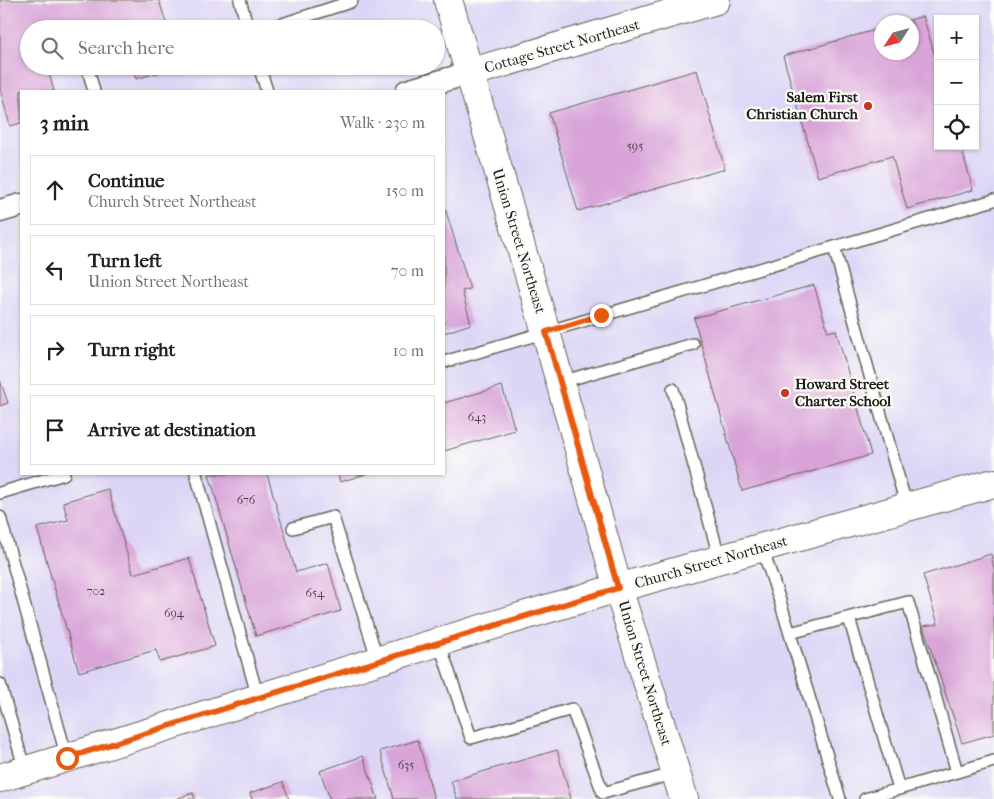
<!DOCTYPE html>
<meta charset="utf-8">
<style>
body{margin:0;font-family:"IM FELL French Canon",serif;background:#f2f2f2;color:#202124}
.controls{position:absolute;right:15px;top:15px;display:grid;overflow:hidden;border-radius:0px;box-shadow:0 1px 4px #0004}
.controls button{width:45px;height:45px;display:grid;place-items:center;padding:0;border:0;border-bottom:1px solid #e0e0e0;background:#fff;color:#202124;font:25px sans-serif}
.compass{position:absolute;left:874px;top:15px;width:45px;height:45px;border-radius:50%;background:#fff;box-shadow:0 1px 4px #0004;rotate:234deg}
.stop{position:absolute;width:15px;height:15px;margin:-11px;border:4px solid #ea580c;border-radius:50%;background:#fff}
.stop.end{background:#ea580c;border-color:#fff;box-shadow:0 1px 5px #0008}
.list{margin:0;padding:0;list-style:none}
h2{display:flex;justify-content:space-between;align-items:center;height:65px;margin:0;padding:0 20px;font-size:21px}
h2 small{font-size:16px;font-weight:400;color:#757577}
.list li{display:grid;grid-template-columns:32px 1fr auto;gap:15px;align-items:center;box-sizing:border-box;height:70px;margin:0 10px 10px;padding:0 10px;border:1px solid #e0e0e0;border-radius:0px}
.list b{display:block;font-size:19px;white-space:nowrap}
.list p{margin:0;font-size:16px;white-space:nowrap;color:#757577}
.list em{font-size:16px;font-style:normal;color:#757577}
.icon{flex:none;width:28px;height:28px;fill:none;stroke:currentColor;stroke-width:2;stroke-linecap:round;stroke-linejoin:round}
.map{position:relative;flex:none;width:994px;height:799px;overflow:hidden}
.search{position:absolute;background:#fff;box-shadow:0 1px 4px #0004;left:20px;top:20px;width:425px;height:55px;display:flex;align-items:center;gap:12px;box-sizing:border-box;padding:0 18px;border-radius:28px;color:#757577;font-size:19px}
.panel{position:absolute;background:#fff;box-shadow:0 1px 4px #0004;left:20px;top:90px;width:425px;height:385px;border-radius:0px}
.map>svg:first-child{display:block}
.built{fill:#ddd5f6;fill-rule:evenodd}
.building{fill:#d9a5d9}
.lines{fill:none;stroke-linecap:round;stroke-linejoin:round}
.lane-casing{stroke:#646256;stroke-width:14}
.street-casing{stroke:#646256;stroke-width:25}
.secondary-casing{stroke:#646256;stroke-width:30}
.lane{stroke:#fff;stroke-width:11}
.street{stroke:#fff;stroke-width:22}
.secondary{stroke:#fff;stroke-width:28}
.route{stroke:#ea580c;stroke-width:6}
.poi-dot{fill:#c8321e;stroke:#fdfcf7;stroke-width:2}
.labels{text-anchor:middle;dominant-baseline:central;stroke-width:4.5;stroke-linejoin:round;paint-order:stroke}
.number-label{font-size:12px;fill:#4b3e4b}
.street-label{font-size:15px;fill:#1c1c1c;stroke:#fdfcf7}
.poi-label{font-size:15px;font-weight:bold;fill:#1c1c1c;stroke:#fdfcf7;text-anchor:end}
</style>
<div class="map">
<svg width="994" height="799" viewBox="0 0 994 799">
<rect width="100%" height="100%" fill="#fdfcf7"/>
<filter id="ink" filterUnits="userSpaceOnUse"><feTurbulence type="fractalNoise" baseFrequency=".02" numOctaves="2"/><feDisplacementMap in="SourceGraphic" scale="10" xChannelSelector="R" yChannelSelector="G"/><feConvolveMatrix kernelMatrix="1 2 1 2 8 2 1 2 1" color-interpolation-filters="sRGB"/></filter>
<filter id="wash" filterUnits="userSpaceOnUse"><feTurbulence type="fractalNoise" baseFrequency=".0096" numOctaves="4" result="noise"/><feDisplacementMap in="SourceGraphic" scale="20" xChannelSelector="R" yChannelSelector="G"/><feGaussianBlur stdDeviation="1.12" result="paint"/><feColorMatrix in="noise" values="0 0 0 0 0 0 0 0 0 0 0 0 0 0 0 0 0 1.4 0 .05"/><feComposite in="paint" operator="in"/></filter>
<g filter="url(#wash)">
<rect width="100%" height="100%" fill="#e9e3c3"/>
<path class="built" d="M 0,0 L 994,0 L 994,799 L 0,799 ZM 938,19 L 975,19 L 975,146 L 938,146 ZM 882,22 L 912,22 L 912,52 L 882,52 ZM 29,29 L 436,29 L 436,66 L 29,66 ZM 21,91 L 444,91 L 444,474 L 21,474 Z"/>
<g id="blocks">
<path class="building" d="M 0,0 L 159,0 L 168,29 L 29,29 L 29,66 L 47,66 L 54,91 L 21,91 L 21,123 L 10,126 L 0,89 Z
M 923,16 L 938,66 L 938,146 L 961,146 L 973,190 L 907,209 L 892,156 L 818,177 L 783,56 L 882,28 L 882,52 L 912,52 L 912,22 L 903,22 Z
M 132,66 L 179,66 L 179,67 L 136,79 Z
M 697,70 L 725,169 L 578,211 L 549,113 Z
M 444,205 L 470,289 L 462,291 L 471,324 L 444,333 Z
M 814,285 L 828,332 L 836,330 L 871,455 L 742,491 L 694,318 Z
M 0,380 L 8,403 L 0,406 Z
M 502,386 L 515,430 L 444,451 L 444,403 Z
M 209,474 L 267,474 L 296,572 L 328,563 L 341,611 L 256,636 Z
M 338,474 L 366,474 L 340,482 Z
M 108,489 L 133,574 L 189,558 L 215,646 L 160,662 L 156,650 L 79,672 L 37,528 L 68,520 L 63,502 Z
M 991,554 L 994,568 L 994,734 L 962,743 L 923,626 L 938,624 L 923,575 Z
M 418,740 L 434,799 L 394,799 L 380,751 Z
M 557,750 L 571,799 L 457,799 L 451,781 Z
M 363,756 L 378,799 L 330,799 L 320,771 Z
M 283,782 L 289,799 L 252,799 L 250,793 Z
M 193,793 L 195,799 L 176,799 Z"/>
</g>
</g>
<g filter="url(#ink)">
<use href="#blocks" fill-opacity="0" stroke="#646256" stroke-width="1"/>
<g class="lines">
<g class="lane-casing">
<path id="lane" d="M 240,0 L 248,29
M 267,29 L 350,2 L 352,0
M 87,66 L 94,91
M 259,66 L 267,91
M 834,247 L 907,508
M 444,362 L 994,200
M 561,382 L 693,344
M 673,389 L 720,560
M 196,474 L 258,698
M 0,493 L 64,474
M 0,517 L 67,758
M 293,528 L 333,517 L 378,661
M 762,548 L 780,601 L 840,799
M 849,618 L 899,789
M 790,633 L 908,602 L 957,772
M 439,642 L 471,738 L 572,709 L 603,793 L 676,773
M 0,684 L 25,770
M 865,799 L 994,761"/>
</g>
<g class="street-casing">
<path id="street" d="M 407,91 L 469,73
M 0,211 L 21,205"/>
</g>
<g class="secondary-casing">
<path id="secondary" d="M 448,0 L 546,332 L 618,588 L 684,799
M 469,73 L 716,0
M 0,778 C 206,716 411,648 618,588 C 743,552 869,518 994,483"/>
</g>
<use href="#lane" class="lane"/>
<use href="#street" class="street"/>
<use href="#secondary" class="secondary"/>
</g>
</g>
<g class="lines" filter="url(#ink)">
<path class="route" d="M 67,758 L 258,698 L 618,588 L 546,332 L 601,315"/>
</g>
<g class="poi-dot">
<circle cx="868" cy="106" r="5"/>
<circle cx="785" cy="393" r="5"/>
</g>
<g class="labels">
<g class="number-label">
<text x="635" y="146">595</text>
<text x="477" y="417">643</text>
<text x="246" y="500">676</text>
<text x="96" y="591">702</text>
<text x="315" y="593">654</text>
<text x="174" y="613">694</text>
<text x="406" y="765">635</text>
</g>
<g class="street-label">
<text transform="translate(562 46) rotate(-16)">Cottage Street Northeast</text>
<text transform="translate(519 241) rotate(73)">Union Street Northeast</text>
<text transform="translate(711 562) rotate(-16)">Church Street Northeast</text>
<text transform="translate(645 673) rotate(73)">Union Street Northeast</text>
</g>
<g class="poi-label">
<text x="858" y="97">Salem First<tspan x="858" dy="17">Christian Church</tspan></text>
<text x="795" y="384" text-anchor="start">Howard Street<tspan x="795" dy="17">Charter School</tspan></text>
</g>
</g>
</svg>
<div class="controls">
<button>+</button>
<button>−</button>
<button><svg class="icon" aria-label="locate" viewBox="0 0 24 24"><circle cx="12" cy="12" r="6"/><path d="M12 2v4M12 18v4M2 12h4M18 12h4"/></svg></button>
</div>
<svg class="compass" viewBox="-18 -18 36 36"><path d="M0-13l5 13h-10z" fill="#e53935"/><path d="M0 13l5-13h-10z" fill="#757577"/></svg>
<div class="stop" style="left:67px;top:758px"></div>
<div class="stop end" style="left:601px;top:315px"></div>
<div class="search"><svg class="icon" aria-label="search" viewBox="0 0 24 24"><circle cx="10" cy="10" r="6"/><path d="M15 15l6 6"/></svg>Search here</div>
<section class="panel">
<h2>3 min<small>Walk · 230 m</small></h2>
<ul class="list">
<li><svg class="icon" aria-label="ahead" viewBox="0 0 24 24"><path d="M12 20V5M6 11l6-6 6 6"/></svg><div><b>Continue</b><p>Church Street Northeast</p></div><em>150 m</em></li>
<li><svg class="icon" aria-label="left" viewBox="0 0 24 24"><path d="M17 20v-9H6M10 6l-5 5 5 5"/></svg><div><b>Turn left</b><p>Union Street Northeast</p></div><em>70 m</em></li>
<li><svg class="icon" aria-label="right" viewBox="0 0 24 24"><path d="M7 20v-9h11M14 6l5 5-5 5"/></svg><div><b>Turn right</b></div><em>10 m</em></li>
<li><svg class="icon" aria-label="arrive" viewBox="0 0 24 24"><path d="M6 21V4h12l-3 4 3 4H6"/></svg><div><b>Arrive at destination</b></div></li>
</ul>
</section>
</div>
